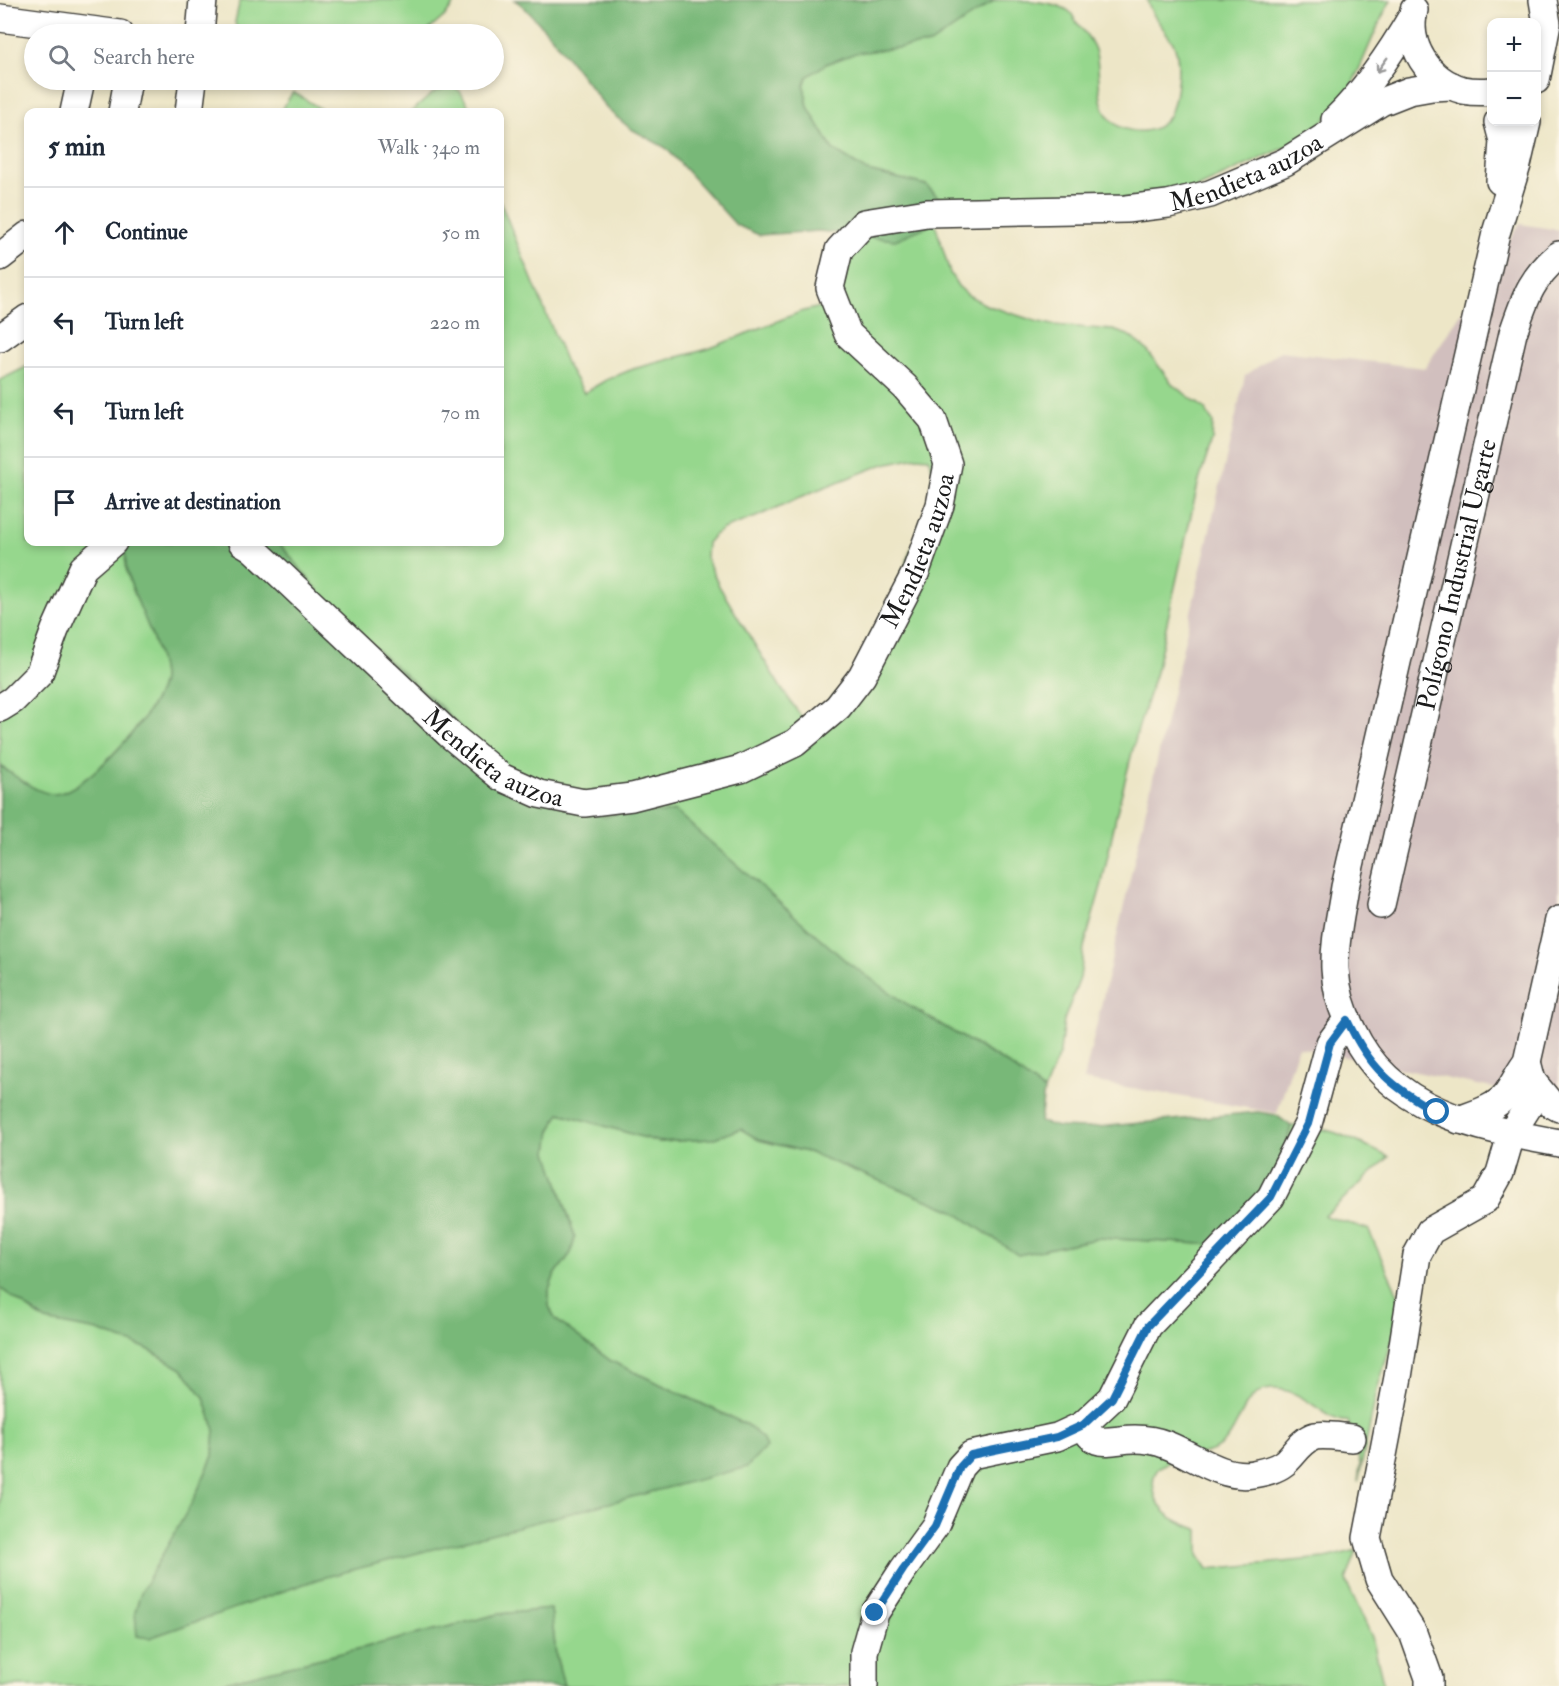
<!DOCTYPE html>
<meta charset="utf-8">
<style>
body{margin:0;font-family:"IM FELL Double Pica",serif;background:#f2f2f3;color:#1f2937}
.controls{position:absolute;right:18px;top:18px;display:grid;overflow:hidden;border-radius:12px;box-shadow:0 3px 9px #0003}
.controls button{width:54px;height:54px;display:grid;place-items:center;padding:0;border:0;border-bottom:2px solid #e0e1e3;background:#fff;color:#1f2937;font:30px sans-serif}
.stop{position:absolute;width:18px;height:18px;margin:-14px;border:4px solid #1f6fb2;border-radius:50%;background:#fff}
.stop.end{background:#1f6fb2;border-color:#fff;box-shadow:0 2px 6px #0008}
.list{margin:0;padding:0;list-style:none}
h2{display:flex;justify-content:space-between;align-items:center;height:78px;margin:0;padding:0 24px;font-size:26px}
h2 small{font-size:20px;font-weight:400;color:#747a83}
.list li{display:grid;grid-template-columns:39px 1fr auto;gap:18px;align-items:center;box-sizing:border-box;height:90px;padding:0 24px;border-top:2px solid #e0e1e3}
.list b{display:block;font-size:22px;white-space:nowrap}
.list em{font-size:20px;font-style:normal;color:#747a83}
.icon{flex:none;width:33px;height:33px;fill:none;stroke:currentColor;stroke-width:2;stroke-linecap:round;stroke-linejoin:round}
.map{position:relative;flex:none;width:1559px;height:1686px;overflow:hidden}
.search{position:absolute;background:#fff;box-shadow:0 3px 9px #0003;left:24px;top:24px;width:480px;height:66px;display:flex;align-items:center;gap:15px;box-sizing:border-box;padding:0 21px;border-radius:33px;color:#747a83;font-size:22px}
.panel{position:absolute;background:#fff;box-shadow:0 3px 9px #0003;left:24px;top:108px;width:480px;height:438px;border-radius:12px}
.map>svg:first-child{display:block}
.industrial{fill:#d1bfbe}
.green{fill:#96d78d;stroke:#597a54;stroke-width:1.5;fill-rule:evenodd}
.forest{fill:#78b878;stroke:#4a6a4a;stroke-width:1.5}
.lines{fill:none;stroke-linecap:round;stroke-linejoin:round}
.minor-casing{stroke:#3b3a36;stroke-width:30}
.minor{stroke:#fff;stroke-width:27}
.oneway{stroke:#999}
.route{stroke:#1f6fb2;stroke-width:8}
.labels{text-anchor:middle;dominant-baseline:central;stroke-width:4.5;stroke-linejoin:round;paint-order:stroke}
.street-label{font-size:26px;fill:#1c1c1c;stroke:#fcf5e5}
</style>
<div class="map">
<svg width="1559" height="1686" viewBox="0 0 1559 1686">
<rect width="100%" height="100%" fill="#fcf5e5"/>
<filter id="ink" filterUnits="userSpaceOnUse"><feTurbulence type="fractalNoise" baseFrequency=".0167" numOctaves="2"/><feDisplacementMap in="SourceGraphic" scale="12" xChannelSelector="R" yChannelSelector="G"/><feConvolveMatrix kernelMatrix="1 2 1 2 8 2 1 2 1" color-interpolation-filters="sRGB"/></filter>
<filter id="wash" filterUnits="userSpaceOnUse"><feTurbulence type="fractalNoise" baseFrequency=".008" numOctaves="4" result="noise"/><feDisplacementMap in="SourceGraphic" scale="24" xChannelSelector="R" yChannelSelector="G"/><feGaussianBlur stdDeviation="1.35" result="paint"/><feColorMatrix in="noise" values="0 0 0 0 0 0 0 0 0 0 0 0 0 0 0 0 0 1.4 0 .05"/><feComposite in="paint" operator="in"/></filter>
<g filter="url(#wash)">
<rect width="100%" height="100%" fill="#ede6c7"/>
<path class="industrial" d="M 1520,224 L 1559,230 L 1559,1102 L 1298,1047 L 1277,1113 L 1084,1080 L 1245,376 L 1280,351 L 1425,368 Z"/>
<path class="green" d="M 240,0 L 457,0 L 446,15 L 424,34 L 238,34 L 235,22 Z
M 995,0 C 1015,0 1056,0 1070,12 C 1073,14 1073,17 1075,20 C 1082,30 1091,38 1095,50 C 1103,76 1092,109 1118,126 C 1125,130 1136,132 1144,131 C 1155,130 1165,124 1170,114 C 1177,98 1182,58 1173,43 C 1164,27 1152,18 1147,0 L 1391,0 C 1374,29 1365,60 1350,88 C 1338,109 1318,126 1299,141 L 1173,199 L 944,209 L 926,185 L 867,171 L 833,150 L 808,107 L 804,86 L 807,77 L 826,64 L 856,52 L 930,44 Z
M 450,86 L 460,91 L 472,112 L 411,112 L 433,93 Z
M 293,92 L 326,112 L 280,112 Z
M 500,201 L 567,365 L 584,393 L 606,380 L 633,369 L 708,349 L 800,312 L 828,305 L 843,234 L 935,223 L 950,273 L 958,286 L 968,295 L 986,305 L 1035,321 L 1053,325 L 1113,330 L 1128,335 L 1146,349 L 1172,384 L 1204,408 L 1213,422 L 1212,440 L 1198,484 L 1156,672 L 1138,729 L 1117,812 L 1102,883 L 1084,947 L 1080,978 L 1064,1020 L 1060,1052 L 1044,1091 L 1006,1063 L 911,1007 L 847,962 L 675,811 L 664,813 L 627,810 L 605,817 L 579,808 L 504,772 L 439,705 L 340,617 L 278,542 L 500,542 ZM 917,457 L 929,458 L 933,472 L 932,495 L 896,588 L 850,679 L 806,723 L 781,688 L 719,586 L 706,557 L 707,543 L 713,536 L 723,529 L 756,517 L 812,492 L 884,464 Z
M 28,366 L 28,542 L 133,542 L 125,550 C 126,557 125,565 127,572 C 138,608 158,638 162,676 C 165,705 84,796 52,794 C 34,792 15,775 0,766 L 0,380 Z
M 560,1113 L 659,1142 L 711,1139 L 741,1129 L 759,1140 L 811,1153 L 952,1210 L 1018,1255 L 1100,1238 L 1218,1245 L 1278,1179 L 1291,1126 C 1330,1125 1355,1141 1389,1157 L 1325,1216 L 1368,1229 L 1403,1305 L 1377,1390 L 1358,1482 L 1360,1464 L 1348,1421 C 1325,1424 1301,1382 1265,1390 C 1242,1396 1239,1429 1224,1443 C 1201,1465 1142,1448 1155,1495 C 1161,1517 1180,1522 1199,1530 L 1199,1555 L 1208,1569 L 1325,1558 L 1357,1550 L 1346,1581 L 1372,1637 L 1384,1686 L 564,1686 L 556,1656 L 551,1609 L 499,1614 L 209,1686 L 0,1686 L 0,1288 L 46,1321 L 98,1331 L 146,1348 L 182,1369 L 204,1397 L 215,1430 L 213,1456 L 194,1499 L 149,1638 L 318,1579 L 390,1559 L 747,1425 L 611,1361 L 555,1319 L 549,1306 L 549,1290 L 554,1276 L 571,1253 L 575,1237 L 548,1152 L 551,1129 Z"/>
<path class="forest" d="M 515,0 L 995,0 L 930,44 L 856,53 L 826,64 L 807,77 L 804,86 L 808,107 L 833,150 L 867,171 L 926,185 L 941,200 L 935,223 L 895,240 L 819,231 L 759,235 L 736,225 L 666,148 L 631,129 L 608,110 L 551,36 L 524,7 Z
M 133,542 L 278,542 L 340,617 L 439,705 L 504,772 L 579,808 L 605,817 L 627,810 L 664,813 L 675,811 L 847,962 L 911,1007 L 1006,1063 L 1044,1091 L 1040,1122 L 1058,1127 L 1087,1128 L 1258,1112 L 1276,1115 L 1291,1126 L 1278,1179 L 1218,1245 L 1100,1238 L 1018,1255 L 952,1210 L 811,1153 L 759,1140 L 741,1129 L 711,1139 L 659,1142 L 560,1113 L 551,1129 L 548,1152 L 575,1237 L 571,1253 L 554,1276 L 549,1290 L 549,1306 L 555,1319 L 611,1361 L 747,1425 L 762,1438 L 766,1447 L 747,1467 L 318,1579 L 149,1638 L 137,1636 L 135,1612 L 141,1592 L 194,1499 L 213,1456 L 215,1430 L 204,1397 L 182,1369 L 146,1348 L 98,1331 L 46,1321 L 0,1288 L 0,766 C 15,775 34,792 52,794 C 84,796 165,706 162,676 C 158,638 137,608 127,572 C 125,565 126,557 125,550 Z
M 551,1609 L 556,1656 L 564,1686 L 209,1686 L 499,1614 Z"/>
</g>
<g filter="url(#ink)">
<g class="lines">
<g class="minor-casing">
<g id="minor">
<path d="M 1414,10 C 1405,45 1429,81 1463,90 C 1473,92 1482,92 1492,91"/>
<path d="M 0,18 L 120,34"/>
<path d="M 200,34 L 203,0"/>
<path d="M 1536,80 L 1547,24 L 1543,0"/>
<path d="M 74,112 L 81,80"/>
<path d="M 122,112 L 128,80"/>
<path d="M 189,112 L 193,80"/>
<path d="M 1335,120 C 1367,89 1391,53 1413,15"/>
<path d="M 1498,122 L 1503,141 L 1500,181"/>
<path d="M 1527,122 L 1517,165 L 1496,233 L 1345,887 C 1341,914 1334,941 1335,969 C 1336,989 1343,1012 1352,1030 C 1390,1112 1479,1128 1559,1143"/>
<path d="M 0,257 L 28,235"/>
<path d="M 0,338 L 28,318"/>
<path id="s1" d="M 242,542 L 252,548 L 279,573 L 449,734 L 501,777 L 539,794 L 584,803 L 632,797 L 741,769 L 795,743 L 838,707 L 862,676 L 915,574 L 940,505 L 948,464 L 933,420 L 905,387 L 848,334 L 830,288 L 839,250 L 864,223 L 927,213 L 1126,209 L 1168,204 L 1210,194 L 1285,162 L 1381,102 L 1409,91 L 1432,87 L 1452,86"/>
<path d="M 0,708 L 13,700 L 39,674 L 55,630 L 83,568 L 113,542"/>
<path id="s2" d="M 1381,905 L 1513,333 C 1525,299 1530,279 1559,255"/>
<path d="M 1532,1081 L 1550,1103 L 1559,1108"/>
<path d="M 1459,1120 C 1475,1114 1496,1108 1506,1095 C 1514,1084 1519,1072 1527,1062 L 1559,920"/>
<path d="M 1083,1425 C 1093,1445 1102,1442 1121,1440 C 1137,1438 1152,1439 1167,1445 C 1195,1456 1222,1479 1253,1474 C 1264,1472 1275,1470 1284,1463 C 1294,1455 1301,1440 1315,1436 C 1326,1434 1340,1437 1352,1438"/>
<path d="M 864,1686 L 864,1652 L 875,1613 L 903,1570 L 935,1526 L 960,1467 L 971,1455 L 1057,1437 L 1083,1425 L 1112,1398 L 1148,1326 L 1271,1197 L 1308,1124 L 1330,1043 L 1347,1020"/>
<path d="M 1429,1686 L 1429,1678 L 1413,1633 L 1379,1579 L 1367,1538 L 1398,1377 L 1417,1255 L 1430,1231 L 1485,1200 L 1500,1173 L 1512,1132 L 1528,1107 L 1532,1094 L 1532,1081 L 1527,1062"/>
</g>
</g>
<use href="#minor" class="minor"/>
</g>
<defs><path id="oneway-shaft" d="M-6 0H5M1.5-3L5.5 0L1.5 3" fill="none" stroke-width="1.6" stroke-linecap="round" stroke-linejoin="round" transform="scale(1.5)"/></defs>
<use class="oneway" href="#oneway-shaft" transform="translate(1382 65) rotate(126)"/>
</g>
<g class="lines" filter="url(#ink)">
<path class="route" d="M 875,1613 L 903,1570 L 935,1526 L 960,1467 L 971,1455 L 1057,1437 L 1083,1425 L 1112,1398 L 1148,1326 L 1271,1197 L 1308,1124 L 1330,1043 L 1347,1020 C 1369,1067 1391,1087 1437,1112"/>
</g>
<g class="labels">
<g class="street-label">
<text stroke="none"><textPath href="#s1" startOffset="1666">Mendieta auzoa</textPath></text>
<text stroke="none"><textPath href="#s1" startOffset="892">Mendieta auzoa</textPath></text>
<text stroke="none"><textPath href="#s2" startOffset="339">Polígono Industrial Ugarte</textPath></text>
<text stroke="none"><textPath href="#s1" startOffset="334">Mendieta auzoa</textPath></text>
</g>
</g>
</svg>
<div class="controls">
<button>+</button>
<button>−</button>
</div>
<div class="stop" style="left:1437px;top:1112px"></div>
<div class="stop end" style="left:875px;top:1613px"></div>
<div class="search"><svg class="icon" aria-label="search" viewBox="0 0 24 24"><circle cx="10" cy="10" r="6"/><path d="M15 15l6 6"/></svg>Search here</div>
<section class="panel">
<h2>5 min<small>Walk · 340 m</small></h2>
<ul class="list">
<li><svg class="icon" aria-label="ahead" viewBox="0 0 24 24"><path d="M12 20V5M6 11l6-6 6 6"/></svg><div><b>Continue</b></div><em>50 m</em></li>
<li><svg class="icon" aria-label="left" viewBox="0 0 24 24"><path d="M17 20v-9H6M10 6l-5 5 5 5"/></svg><div><b>Turn left</b></div><em>220 m</em></li>
<li><svg class="icon" aria-label="left" viewBox="0 0 24 24"><path d="M17 20v-9H6M10 6l-5 5 5 5"/></svg><div><b>Turn left</b></div><em>70 m</em></li>
<li><svg class="icon" aria-label="arrive" viewBox="0 0 24 24"><path d="M6 21V4h12l-3 4 3 4H6"/></svg><div><b>Arrive at destination</b></div></li>
</ul>
</section>
</div>
